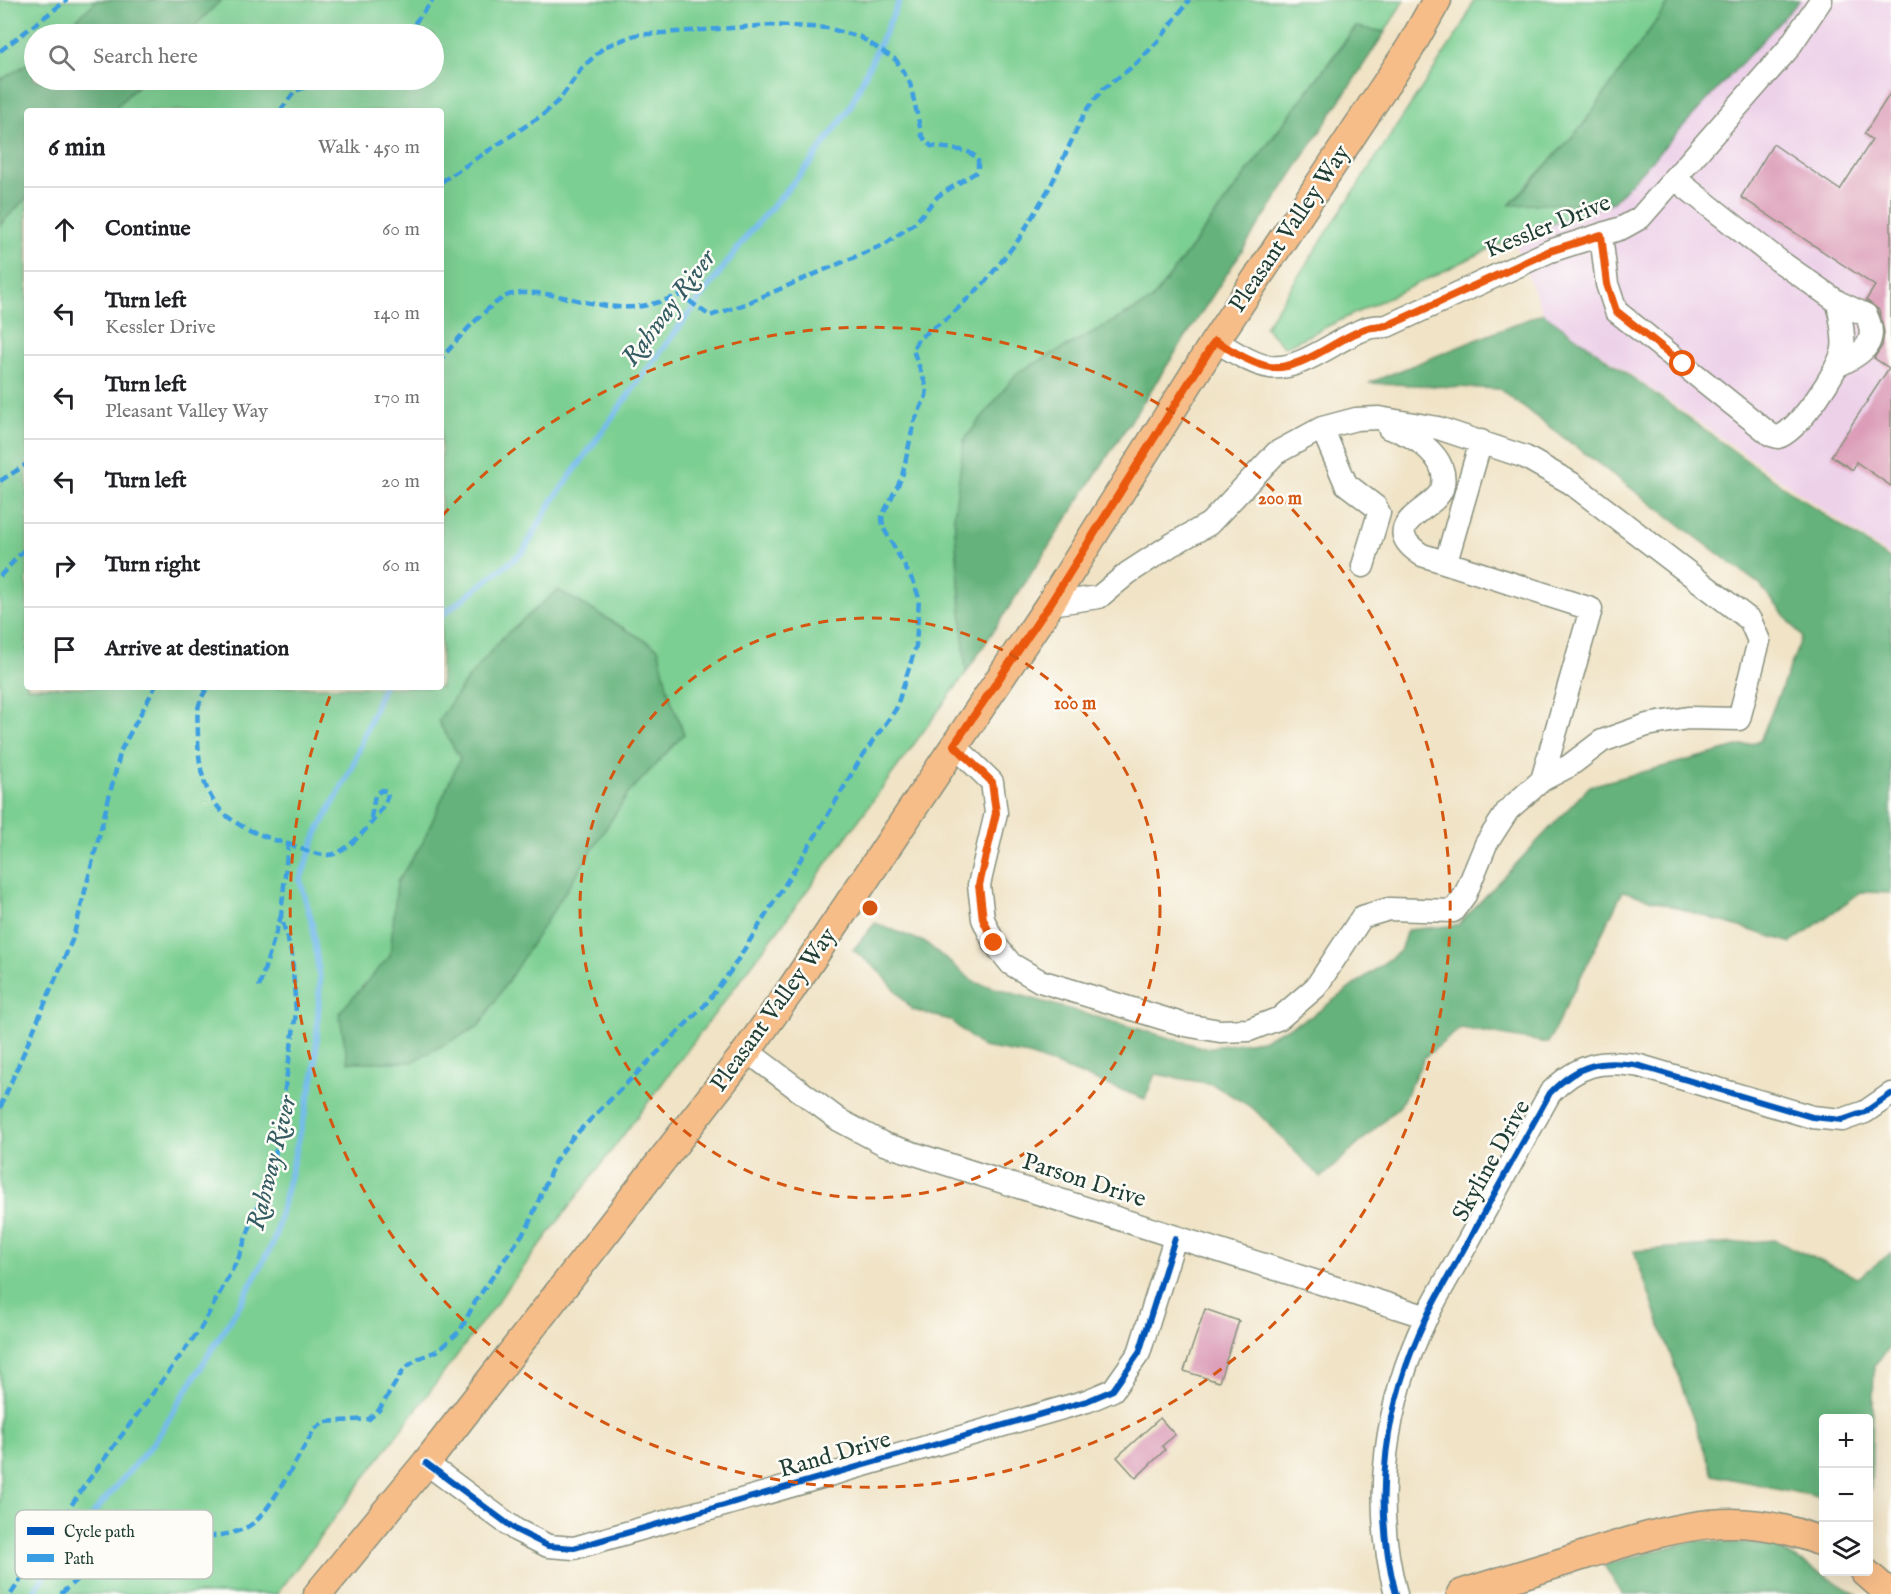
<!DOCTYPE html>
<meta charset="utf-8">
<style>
body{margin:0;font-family:"IM FELL English",serif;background:#f2f2f2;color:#202124}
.controls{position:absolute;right:18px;bottom:18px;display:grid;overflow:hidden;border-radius:6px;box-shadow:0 6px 24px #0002}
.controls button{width:54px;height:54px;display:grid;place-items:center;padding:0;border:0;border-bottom:2px solid #e0e0e0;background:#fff;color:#202124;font:30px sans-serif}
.stop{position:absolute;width:18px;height:18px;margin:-14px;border:4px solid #ea580c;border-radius:50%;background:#fff}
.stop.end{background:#ea580c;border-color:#fff;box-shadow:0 2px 6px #0008}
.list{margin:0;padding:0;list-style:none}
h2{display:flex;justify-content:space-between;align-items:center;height:78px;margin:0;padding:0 24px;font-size:26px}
h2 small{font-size:20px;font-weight:400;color:#757577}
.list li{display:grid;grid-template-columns:39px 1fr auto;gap:18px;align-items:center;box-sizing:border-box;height:84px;padding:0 24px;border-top:2px solid #e0e0e0}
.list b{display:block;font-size:22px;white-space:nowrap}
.list p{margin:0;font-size:20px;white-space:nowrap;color:#757577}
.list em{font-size:20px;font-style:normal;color:#757577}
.icon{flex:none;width:33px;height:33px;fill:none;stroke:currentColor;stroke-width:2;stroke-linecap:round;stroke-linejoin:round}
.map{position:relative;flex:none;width:1891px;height:1594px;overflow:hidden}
.search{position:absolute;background:#fff;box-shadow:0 6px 24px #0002;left:24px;top:24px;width:420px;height:66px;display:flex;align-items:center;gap:15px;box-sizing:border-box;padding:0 21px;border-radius:33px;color:#757577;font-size:22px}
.panel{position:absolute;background:#fff;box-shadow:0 6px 24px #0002;left:24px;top:108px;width:420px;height:582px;border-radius:6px}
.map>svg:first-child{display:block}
.built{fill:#edd1e9}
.green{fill:#7ccf92;stroke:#4e8663;stroke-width:1.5;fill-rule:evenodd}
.forest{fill:#65b27c;stroke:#427858;stroke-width:1.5}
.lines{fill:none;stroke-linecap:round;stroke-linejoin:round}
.stream{stroke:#75bbec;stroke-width:6}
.building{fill:#dc9db8}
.minor-casing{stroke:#88907d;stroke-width:25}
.major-casing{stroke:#88907d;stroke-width:31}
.minor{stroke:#fff;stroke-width:22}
.major{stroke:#f7bd88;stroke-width:28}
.quiet{stroke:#3c9ee2;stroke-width:4.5;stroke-dasharray:9 4.5;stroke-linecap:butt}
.cycleway-casing{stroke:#fdfcf7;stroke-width:10}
.cycleway{stroke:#0057b8;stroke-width:6}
.route{stroke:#ea580c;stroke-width:8}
.ring{fill:none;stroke:#d45610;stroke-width:3;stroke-dasharray:10 8}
.labels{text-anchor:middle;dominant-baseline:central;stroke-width:5;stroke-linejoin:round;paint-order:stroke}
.street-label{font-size:24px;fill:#1f3d34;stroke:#fdfcf7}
.water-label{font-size:26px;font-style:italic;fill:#345c62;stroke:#fdfcf7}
.key{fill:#fdfcf7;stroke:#bac3bc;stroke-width:1.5}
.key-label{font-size:16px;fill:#1f3d34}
.centre{fill:#d45610;stroke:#fdfcf7;stroke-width:3}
.ring-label{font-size:18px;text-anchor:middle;font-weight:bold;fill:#d45610;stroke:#fdfcf7;stroke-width:5;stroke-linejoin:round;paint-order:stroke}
</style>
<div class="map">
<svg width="1891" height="1594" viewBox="0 0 1891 1594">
<rect width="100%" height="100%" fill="#fdfcf7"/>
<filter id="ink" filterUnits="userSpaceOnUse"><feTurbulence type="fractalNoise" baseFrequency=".0167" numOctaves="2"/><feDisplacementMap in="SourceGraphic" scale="12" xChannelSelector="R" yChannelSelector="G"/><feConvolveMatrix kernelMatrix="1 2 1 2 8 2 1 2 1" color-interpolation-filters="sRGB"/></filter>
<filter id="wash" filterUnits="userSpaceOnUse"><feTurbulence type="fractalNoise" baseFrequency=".008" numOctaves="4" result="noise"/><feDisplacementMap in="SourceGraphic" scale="24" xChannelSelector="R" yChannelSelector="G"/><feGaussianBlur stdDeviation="1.35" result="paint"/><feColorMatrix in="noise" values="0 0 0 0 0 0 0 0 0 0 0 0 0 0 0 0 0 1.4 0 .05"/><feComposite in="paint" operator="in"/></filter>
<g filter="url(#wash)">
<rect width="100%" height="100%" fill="#f0e3c6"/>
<path class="built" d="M 1800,0 L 1891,0 L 1891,557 L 1543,313 L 1513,238 L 1613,202 Z"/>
<path class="green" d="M 0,0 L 1404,0 L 1385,32 L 1355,27 L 1151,301 L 1017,373 L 954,516 L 966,673 L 787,918 L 277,1594 L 0,1594 ZM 34,34 L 434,34 L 434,80 L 34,80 ZM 27,111 L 441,111 L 441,687 L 27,687 Z
M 1474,0 L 1671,0 L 1582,126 L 1510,204 L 1613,202 L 1513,238 L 1284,347 L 1265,327 L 1463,25 Z"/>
<path class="forest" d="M 97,0 L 221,0 L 187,34 L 61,34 Z
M 1671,0 L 1800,0 L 1613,202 L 1510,205 L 1582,126 Z
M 1356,27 L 1385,32 L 966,673 L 954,516 L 964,440 L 1017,373 L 1151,301 Z
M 34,60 L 34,80 L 143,80 L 112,111 L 27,111 L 27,197 L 0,225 L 0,80 Z
M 1543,313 L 1771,478 L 1891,560 L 1891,893 L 1861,892 L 1791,943 L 1623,891 L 1548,1043 L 1461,1028 L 1425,1057 L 1400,1106 L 1321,1178 L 1253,1108 L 1212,1084 L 1155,1074 L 1145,1099 L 1029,1055 L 982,1047 L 950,1020 L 913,1010 L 878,970 L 853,950 L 875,923 L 926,943 L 974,982 L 1205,1048 L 1262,1040 L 1312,1016 L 1400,951 L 1407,930 L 1458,925 L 1590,786 L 1760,741 L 1802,637 L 1760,585 L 1499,389 L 1369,383 Z
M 558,590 L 658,648 L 669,694 L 684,734 L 628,794 L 479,1026 L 412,1062 L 348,1062 L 339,1013 L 390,956 L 397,882 L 422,844 L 460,758 L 438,721 L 468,678 L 504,636 Z
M 1774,1240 L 1858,1278 L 1891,1253 L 1891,1347 L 1874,1365 L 1871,1491 L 1869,1491 L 1868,1418 L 1824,1418 L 1823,1498 L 1713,1475 L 1634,1251 Z
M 1695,1540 L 1773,1546 L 1857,1594 L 1622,1594 L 1604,1565 Z"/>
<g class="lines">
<path class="stream" d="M 441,616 L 523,552 L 551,503 L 635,386 L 750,232 L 812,161 L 849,109 L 900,0
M 32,1594 L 64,1548 L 155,1441 L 242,1301 L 274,1241 L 315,1071 L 320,980 L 311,919 L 300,880 L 317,833 L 351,770 L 383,687"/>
</g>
<g id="blocks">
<path class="building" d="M 1891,92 L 1891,486 L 1856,462 L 1853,470 L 1831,456 L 1889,368 L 1874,358 L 1882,346 L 1884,332 L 1879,310 L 1866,300 L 1875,286 L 1741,197 L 1773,144 L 1840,190 L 1872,140 L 1864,134 Z
M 1205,1309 L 1239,1321 L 1219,1382 L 1184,1371 Z
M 1160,1418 L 1175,1435 L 1162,1446 L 1165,1450 L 1136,1478 L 1117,1457 Z"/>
</g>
</g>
<g filter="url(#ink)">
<use href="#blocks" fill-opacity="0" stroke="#88907d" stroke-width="1.5"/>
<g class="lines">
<g class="minor-casing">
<path id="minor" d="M 1674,178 L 1778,260 L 1838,302 L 1866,315 C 1880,343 1862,354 1839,365
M 1601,235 L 1607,284 L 1616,311 L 1771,435 L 1778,437 C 1797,433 1840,369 1843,349 C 1845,335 1840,317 1838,302
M 1215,341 C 1232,350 1251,364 1270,367 C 1303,371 1338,337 1368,328 C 1374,326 1381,327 1387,326 L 1550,251 L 1622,228 L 1640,218 L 1788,49 L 1821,0
M 1322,428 L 1346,484 L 1376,507 L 1379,513 L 1363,566
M 1389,428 C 1413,434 1452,458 1442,489 C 1434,511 1374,524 1422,555 L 1591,609 L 1542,780
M 1446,562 L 1481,441
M 954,745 L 992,782 L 996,813 L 979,885 L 983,919 L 994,943 L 1011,964 L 1040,981 L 1185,1025 L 1220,1031 L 1249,1030 L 1280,1018 L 1316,987 L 1362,917 L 1389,909 L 1453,911 L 1465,895 L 1486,844 L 1508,810 L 1542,780 L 1569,766 L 1602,741 L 1647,725 L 1688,718 L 1739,719 L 1759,641 L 1750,620 L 1571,483 L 1525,457 L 1438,428 L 1379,418 L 1356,419 L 1322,428 L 1276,453 L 1209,524 L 1171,545 L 1128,573 L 1099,597 L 1050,604
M 747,1051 L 839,1120 L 884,1144 L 1427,1317
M 426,1463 L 516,1530 L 548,1546 L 574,1548 L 1087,1401 L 1113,1390 L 1139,1353 L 1175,1238
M 1396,1594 C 1371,1500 1385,1402 1427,1316 C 1441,1288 1457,1262 1471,1236 C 1498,1188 1524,1140 1550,1093 C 1578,1064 1601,1059 1640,1066 L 1812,1117 L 1842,1120 L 1865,1112 L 1891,1094"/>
</g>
<g class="major-casing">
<path id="major" d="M 1865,1572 L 1890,1594
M 318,1594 L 426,1463 L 747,1051 L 790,991 L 1050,604 L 1215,341 L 1410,48 L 1437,0
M 1461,1594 C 1503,1580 1545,1568 1588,1554 C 1673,1528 1737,1505 1824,1543"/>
</g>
<use href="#minor" class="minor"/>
<use href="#major" class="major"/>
<path class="quiet" d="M 406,34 L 433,0
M 0,51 L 67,0
M 280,111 L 295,91 L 325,80
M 441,182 L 544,114 L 560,99 L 582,68 L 604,47 L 635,35 L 772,25 L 827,28 L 860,37 L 896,60 L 910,83 L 922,136 L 931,146 L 967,151 L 978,158 L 978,171 L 938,196 L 915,223 L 885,244 L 745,304 L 710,316 L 681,295 C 659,302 641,309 618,307 C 583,305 548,288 512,294 C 493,298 454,343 441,359
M 0,481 L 27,464
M 0,576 L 27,547
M 288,844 C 301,848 320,858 334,854 C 350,851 389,807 388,792 L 382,790 L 375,795 L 370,824
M 259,987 L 281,916
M 0,1108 L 73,938 L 121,750 L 155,687
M 11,1594 L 85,1485 L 201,1328 L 238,1259 L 274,1163 L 296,1013 L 292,955 L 281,916 L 288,844 C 227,826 200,807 198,739 C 198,715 194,707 208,687
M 61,1594 C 81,1573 125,1543 154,1539 C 184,1534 231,1543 256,1521 C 273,1506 301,1450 316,1428 L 325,1422 L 369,1419 L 379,1410 L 404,1369 L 417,1359 L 437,1351 L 460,1331 L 475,1302 L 528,1226 L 555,1161 L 573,1137 L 704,1006 L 730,972 L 816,835 L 861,758 L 896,709 L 916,646 L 919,598 L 914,583 L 883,527 L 882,516 L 902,477 L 914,422 L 926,396 L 927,388 L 913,350 L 918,339 L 950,316 L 986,281 L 1019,239 L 1051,185 L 1084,114 L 1103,89 L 1136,64 L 1161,38 L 1189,0"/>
<g class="cycleway-casing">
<path id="cycleway" d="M 426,1463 L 516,1530 L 548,1546 L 574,1548 L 1087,1401 L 1113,1390 L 1139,1353 L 1175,1238
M 1396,1594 C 1371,1500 1385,1402 1427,1316 C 1441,1288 1457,1262 1471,1236 C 1498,1188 1524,1140 1550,1093 C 1578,1064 1601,1059 1640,1066 L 1812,1117 L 1842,1120 L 1865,1112 L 1891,1094"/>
</g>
<use href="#cycleway" class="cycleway"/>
</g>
</g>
<g class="lines" filter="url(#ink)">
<path class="route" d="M 994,943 L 983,919 L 979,885 L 996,813 L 992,782 L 954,745 L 1050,604 L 1215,341 C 1232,350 1251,364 1270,367 C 1303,371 1338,337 1368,328 C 1374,326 1381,327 1387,326 L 1550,251 L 1601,235 L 1607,284 L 1616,311 L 1683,364"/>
</g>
<g class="ring">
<circle cx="870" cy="908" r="290"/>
<path d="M442 516A580 580 0 1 1 332 691"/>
</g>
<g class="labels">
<g class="street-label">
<text transform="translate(1548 227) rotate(-22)">Kessler Drive</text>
<text transform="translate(1290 229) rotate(-56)">Pleasant Valley Way</text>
<text transform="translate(774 1010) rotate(-54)">Pleasant Valley Way</text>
<text transform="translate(1492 1161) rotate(-61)">Skyline Drive</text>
<text transform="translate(1084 1181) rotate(18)">Parson Drive</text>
<text transform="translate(835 1455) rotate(-16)">Rand Drive</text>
</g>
<g class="water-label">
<text transform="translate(669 308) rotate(-53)">Rahway River</text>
<text transform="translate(272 1163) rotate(-76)">Rahway River</text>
</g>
</g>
<rect x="15" y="1510" width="198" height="69" rx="9" class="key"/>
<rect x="27" y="1527" width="27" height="8" fill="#0057b8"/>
<rect x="27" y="1554" width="27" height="8" fill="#3c9ee2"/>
<g class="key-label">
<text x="64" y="1537">Cycle path</text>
<text x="64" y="1564">Path</text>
</g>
<circle cx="870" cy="908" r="9" class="centre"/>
<g class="ring-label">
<text x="1280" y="504">200 m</text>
<text x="1075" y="709">100 m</text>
</g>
</svg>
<div class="controls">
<button>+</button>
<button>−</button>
<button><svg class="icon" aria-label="layers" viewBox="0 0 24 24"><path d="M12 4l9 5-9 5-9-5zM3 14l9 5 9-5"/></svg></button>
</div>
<div class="stop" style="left:1683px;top:364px"></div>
<div class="stop end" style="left:994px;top:943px"></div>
<div class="search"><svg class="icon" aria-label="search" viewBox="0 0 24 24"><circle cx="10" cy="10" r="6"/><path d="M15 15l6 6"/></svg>Search here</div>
<section class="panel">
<h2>6 min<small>Walk · 450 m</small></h2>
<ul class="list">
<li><svg class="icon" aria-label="ahead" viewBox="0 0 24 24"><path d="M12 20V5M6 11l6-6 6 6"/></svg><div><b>Continue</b></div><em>60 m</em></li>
<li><svg class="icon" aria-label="left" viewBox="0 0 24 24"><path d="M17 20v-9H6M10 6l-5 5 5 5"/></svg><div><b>Turn left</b><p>Kessler Drive</p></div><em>140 m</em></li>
<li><svg class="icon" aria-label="left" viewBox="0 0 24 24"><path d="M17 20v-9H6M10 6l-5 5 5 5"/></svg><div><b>Turn left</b><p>Pleasant Valley Way</p></div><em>170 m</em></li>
<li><svg class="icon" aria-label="left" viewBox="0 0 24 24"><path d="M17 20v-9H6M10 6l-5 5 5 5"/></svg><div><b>Turn left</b></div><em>20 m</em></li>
<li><svg class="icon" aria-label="right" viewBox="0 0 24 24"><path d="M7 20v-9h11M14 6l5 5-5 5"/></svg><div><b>Turn right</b></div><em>60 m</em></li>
<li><svg class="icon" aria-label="arrive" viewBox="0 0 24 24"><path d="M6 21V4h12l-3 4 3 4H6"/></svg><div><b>Arrive at destination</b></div></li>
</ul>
</section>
</div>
